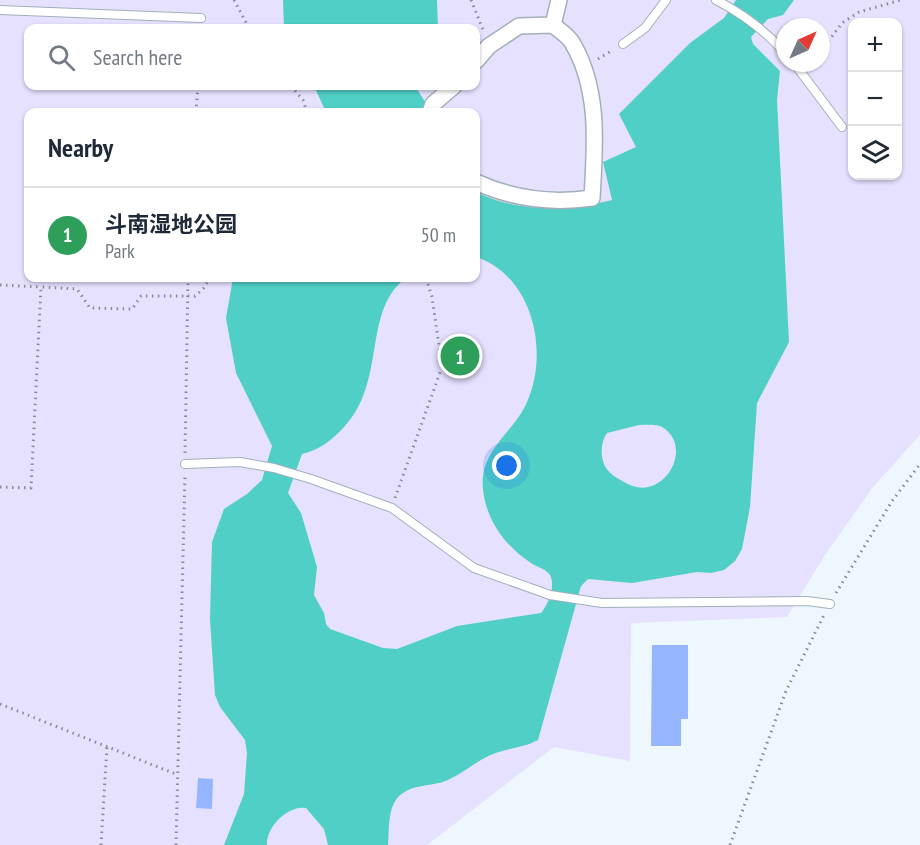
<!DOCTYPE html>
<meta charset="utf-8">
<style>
body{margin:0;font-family:"PT Sans Narrow","Noto Sans SC",sans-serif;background:#f2f2f3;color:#1f2937}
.controls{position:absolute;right:18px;top:18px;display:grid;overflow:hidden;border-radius:12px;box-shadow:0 2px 4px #0004}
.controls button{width:54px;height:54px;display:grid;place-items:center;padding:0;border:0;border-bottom:2px solid #e0e1e3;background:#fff;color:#1f2937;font:30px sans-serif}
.compass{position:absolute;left:776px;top:18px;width:54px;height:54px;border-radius:50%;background:#fff;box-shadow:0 2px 4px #0004;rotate:45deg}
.you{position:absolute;left:507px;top:466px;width:21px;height:21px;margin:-15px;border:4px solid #fff;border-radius:50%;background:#1a73e8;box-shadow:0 0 0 9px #1a73e833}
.badge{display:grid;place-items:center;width:39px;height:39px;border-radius:50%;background:#1a73e8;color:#fff;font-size:20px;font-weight:700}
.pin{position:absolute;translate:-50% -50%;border:3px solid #fff;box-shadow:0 2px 6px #0006}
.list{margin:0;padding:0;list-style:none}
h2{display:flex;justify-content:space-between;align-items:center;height:78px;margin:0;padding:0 24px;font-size:26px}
h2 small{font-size:20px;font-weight:400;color:#747a83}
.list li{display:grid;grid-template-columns:39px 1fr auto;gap:18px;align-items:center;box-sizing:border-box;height:96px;padding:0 24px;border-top:2px solid #e0e1e3}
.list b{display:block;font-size:22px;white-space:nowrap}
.list p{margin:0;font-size:20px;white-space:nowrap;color:#747a83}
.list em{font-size:20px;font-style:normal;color:#747a83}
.icon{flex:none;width:33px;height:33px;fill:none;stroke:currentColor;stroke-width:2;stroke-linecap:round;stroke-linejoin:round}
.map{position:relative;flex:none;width:920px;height:845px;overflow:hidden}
.search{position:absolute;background:#fff;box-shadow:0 2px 4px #0004;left:24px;top:24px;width:456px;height:66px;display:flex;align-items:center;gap:15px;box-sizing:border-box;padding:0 21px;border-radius:12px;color:#747a83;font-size:22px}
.panel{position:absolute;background:#fff;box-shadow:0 2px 4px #0004;left:24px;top:108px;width:456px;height:174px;border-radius:12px}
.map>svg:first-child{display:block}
.green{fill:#e5e1ff;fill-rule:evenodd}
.water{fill:#50cfc6;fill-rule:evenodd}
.building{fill:#95b5ff}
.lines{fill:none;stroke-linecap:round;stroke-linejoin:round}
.lane-casing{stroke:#a1b0ba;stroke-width:10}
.street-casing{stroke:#a1b0ba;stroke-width:18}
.path{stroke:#868d93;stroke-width:3;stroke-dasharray:1.5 4.5;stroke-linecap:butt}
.lane{stroke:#fff;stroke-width:8}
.street{stroke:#fff;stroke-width:15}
</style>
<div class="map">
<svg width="920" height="845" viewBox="0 0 920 845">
<rect width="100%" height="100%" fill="#edf7fd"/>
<path class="green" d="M 0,0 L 920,0 L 920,435 L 873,487 L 825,555 L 787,617 L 631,623 L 630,761 L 554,747 L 427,845 L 0,845 ZM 852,22 L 898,22 L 898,176 L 852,176 ZM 785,27 L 821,27 L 821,63 L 785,63 ZM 28,28 L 476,28 L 476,86 L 28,86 ZM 28,112 L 476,112 L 476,278 L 28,278 Z"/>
<path class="water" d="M 283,0 L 437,0 L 438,28 L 284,28 Z
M 736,0 L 794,0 L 783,15 L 768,19 L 751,37 L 753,44 L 780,71 L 777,100 L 789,342 L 757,403 L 750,507 L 742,549 L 735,561 L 724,570 L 711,573 L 697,572 L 632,583 L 588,579 L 581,586 L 538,740 C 523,748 508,748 493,754 C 477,760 464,773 448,780 C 430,788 406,782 394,803 C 388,815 389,832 388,845 L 328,845 L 324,829 L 306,808 C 288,805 266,827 267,845 L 224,845 L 244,794 L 247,753 L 245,740 L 220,707 L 215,695 L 210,619 L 212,542 L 224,509 L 247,494 L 262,480 L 272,446 L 236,373 L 226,318 L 233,278 L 406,278 C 362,310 387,382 344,427 C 332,440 319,450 302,454 L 288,493 L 301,513 L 317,567 L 314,595 L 324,613 L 326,624 L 330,629 L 383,648 L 397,649 L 457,626 L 541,613 C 548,605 556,586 550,575 C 546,569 537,567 531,563 C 505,546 486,520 483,489 C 479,450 514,433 527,402 C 550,351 532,275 476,257 L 476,192 C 517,213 568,211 612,200 L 603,162 L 636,147 L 619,114 L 690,43 L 724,18 ZM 639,425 C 646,425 656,424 662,427 C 696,447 662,506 624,482 C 617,478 611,475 606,468 C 600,458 600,443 607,433 Z
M 314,86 L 415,86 L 429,108 L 424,112 L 326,112 Z"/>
<path class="building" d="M 652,645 L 688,645 L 688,719 L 681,719 L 681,746 L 651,746 Z
M 198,778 L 213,779 L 212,809 L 196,808 Z"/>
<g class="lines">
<g class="lane-casing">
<path id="lane" d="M 716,0 C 741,13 766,31 785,53
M 0,10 L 201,18
M 623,44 L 645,28 L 666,0
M 794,63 L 842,127
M 185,464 L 240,462 L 274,468 L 311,479 L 392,508 L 474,568 L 550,595 L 602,603 L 807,601 L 830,604"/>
</g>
<g class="street-casing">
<path id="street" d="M 553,25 L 559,0
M 476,61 L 489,46 L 519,26 L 553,25 C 559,30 569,36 573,44 C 600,91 595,146 592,198 C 551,204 513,199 476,182
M 430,112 L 433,104 L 454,86"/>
</g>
<path class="path" d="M 234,0 L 249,28
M 471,0 L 484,32
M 821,51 L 842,23 L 859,12 L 901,0
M 598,59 L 613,50
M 291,86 L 303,100 L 307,112
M 196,112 L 198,86
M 0,285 L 41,287
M 185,453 L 188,278
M 0,487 L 31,488 L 41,287 L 77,289 L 90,308 L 132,309 L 141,296 L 195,296 L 205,287 L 209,278
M 395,498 L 442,367 L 432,297 L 426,278
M 836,593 L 892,501 L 920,464
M 0,704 L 178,775
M 101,845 L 107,746
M 176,845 L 185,474
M 730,845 L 786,691 L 824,615"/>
<use href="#lane" class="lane"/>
<use href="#street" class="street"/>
</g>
</svg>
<div class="controls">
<button>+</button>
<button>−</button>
<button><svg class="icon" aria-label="layers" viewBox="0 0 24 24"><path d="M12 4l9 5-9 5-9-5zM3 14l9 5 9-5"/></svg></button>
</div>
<svg class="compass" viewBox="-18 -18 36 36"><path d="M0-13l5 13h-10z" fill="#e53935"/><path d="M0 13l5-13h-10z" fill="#747a83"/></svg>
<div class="you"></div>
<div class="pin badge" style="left:460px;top:356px;background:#2e9e5b">1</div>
<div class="search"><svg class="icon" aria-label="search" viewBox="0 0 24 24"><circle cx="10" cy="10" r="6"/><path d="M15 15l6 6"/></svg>Search here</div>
<section class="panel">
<h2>Nearby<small></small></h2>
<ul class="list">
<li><span class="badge" style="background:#2e9e5b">1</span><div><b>斗南湿地公园</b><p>Park</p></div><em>50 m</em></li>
</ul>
</section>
</div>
